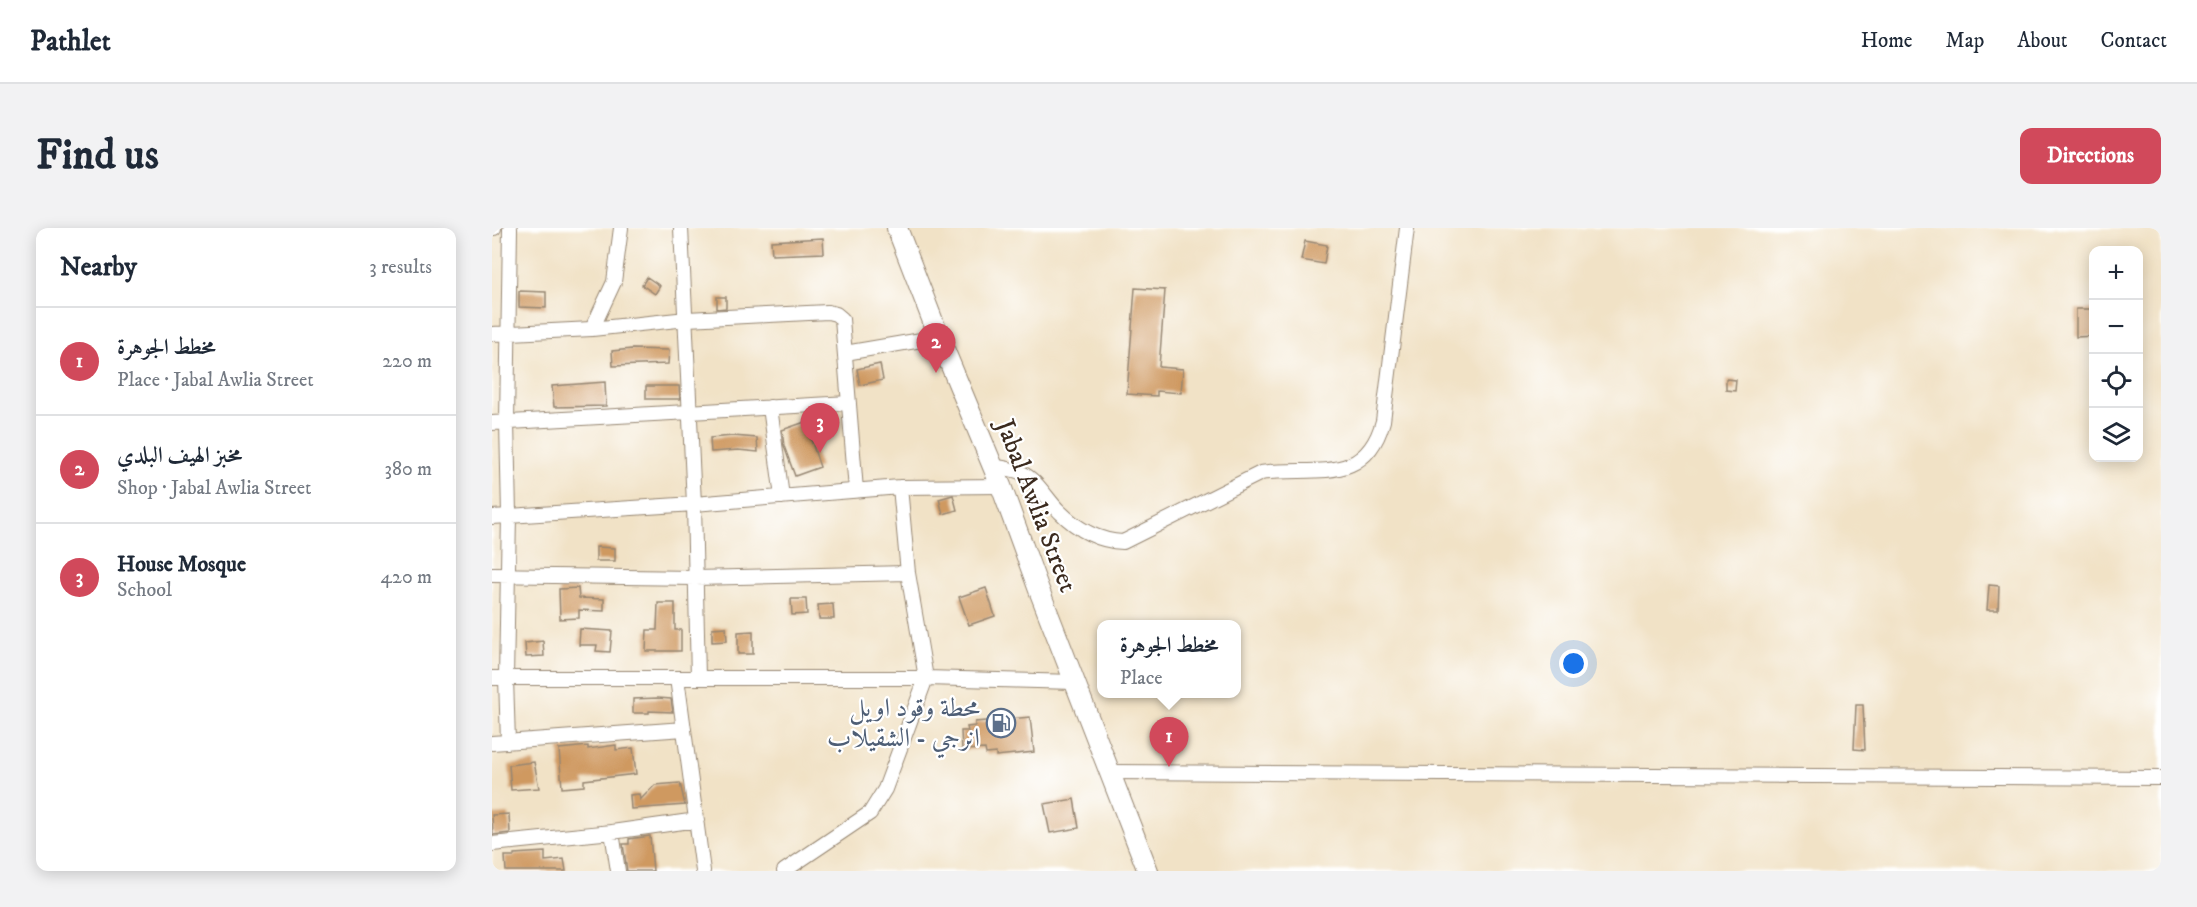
<!DOCTYPE html>
<meta charset="utf-8">
<style>
body{margin:0;font-family:"IM FELL DW Pica",Amiri,serif;background:#f2f2f3;color:#1f2937}
.controls{position:absolute;right:18px;top:18px;display:grid;overflow:hidden;border-radius:12px;box-shadow:0 3px 15px #0003}
.controls button{width:54px;height:54px;display:grid;place-items:center;padding:0;border:0;border-bottom:2px solid #e0e1e3;background:#fff;color:#1f2937;font:30px sans-serif}
.you{position:absolute;left:1082px;top:436px;width:21px;height:21px;margin:-15px;border:4px solid #fff;border-radius:50%;background:#1a73e8;box-shadow:0 0 0 9px #1a73e833}
.badge{display:grid;place-items:center;width:39px;height:39px;border-radius:50%;background:#d1495b;color:#fff;font-size:20px;font-weight:700}
.pin{position:absolute;translate:-50% -50px;filter:drop-shadow(0 2px 3px #0008)}
.pin::after{content:'';position:absolute;top:32px;width:21px;height:18px;background:inherit;clip-path:polygon(0 0,100% 0,50% 100%)}
.popup{position:absolute;left:605px;top:392px;width:144px;height:78px;box-sizing:border-box;display:grid;place-content:center;border-radius:12px;background:#fff;filter:drop-shadow(0 2px 4px #0005);font-size:20px;white-space:nowrap;color:#747a83}
.popup b{font-size:22px;color:#1f2937}
.popup::after{content:'';position:absolute;left:50%;top:100%;margin-left:-12px;border:12px solid transparent;border-top-color:#fff}
.list{margin:0;padding:0;list-style:none}
h2{display:flex;justify-content:space-between;align-items:center;height:78px;margin:0;padding:0 24px;font-size:26px}
h2 small{font-size:20px;font-weight:400;color:#747a83}
.list li{display:grid;grid-template-columns:39px 1fr auto;gap:18px;align-items:center;box-sizing:border-box;height:108px;padding:0 24px;border-top:2px solid #e0e1e3}
.list b{display:block;font-size:22px;white-space:nowrap}
.list p{margin:0;font-size:20px;white-space:nowrap;color:#747a83}
.list em{font-size:20px;font-style:normal;color:#747a83}
.icon{flex:none;width:33px;height:33px;fill:none;stroke:currentColor;stroke-width:2;stroke-linecap:round;stroke-linejoin:round}
.map{position:relative;flex:none;width:1669px;height:643px;overflow:hidden;border-radius:12px}
header{display:flex;align-items:center;gap:36px;box-sizing:border-box;height:84px;padding:0 30px;background:#fff;border-bottom:2px solid #e0e1e3}
header strong{font-size:28px}
nav{display:flex;gap:33px;margin-inline-start:auto;font-size:21px}
.intro{display:flex;align-items:center;justify-content:space-between;box-sizing:border-box;height:144px;padding:0 36px}
h1{margin:0;font-size:42px}
.button{padding:15px 27px;border-radius:12px;background:#d1495b;color:#fff;font-size:21px;font-weight:700}
main{display:flex;gap:36px;padding:0 36px}
aside{flex:1;background:#fff;border-radius:12px;box-shadow:0 3px 15px #0003}
.map>svg:first-child{display:block}
.building{fill:#cf9961}
.lines{fill:none;stroke-linecap:round;stroke-linejoin:round}
.minor-casing{stroke:#968672;stroke-width:16}
.highway-casing{stroke:#968672;stroke-width:22}
.minor{stroke:#fff;stroke-width:14}
.highway{stroke:#fff;stroke-width:20}
.labels{text-anchor:middle;dominant-baseline:central;stroke-width:4.5;stroke-linejoin:round;paint-order:stroke}
.street-label{font-size:26px;fill:#3b2a1e;stroke:#fff}
.service-label{font-size:26px;fill:#4e5e75;stroke:#fff;text-anchor:end}
</style>
<header>
<strong>Pathlet</strong>
<nav><a>Home</a><a>Map</a><a>About</a><a>Contact</a></nav>
</header>
<div class="intro"><h1>Find us</h1><a class="button">Directions</a></div>
<main>
<aside>
<h2>Nearby<small>3 results</small></h2>
<ul class="list">
<li><span class="badge">1</span><div><b>مخطط الجوهرة</b><p>Place · Jabal Awlia Street</p></div><em>220 m</em></li>
<li><span class="badge">2</span><div><b>مخبز الهيف البلدي</b><p>Shop · Jabal Awlia Street</p></div><em>380 m</em></li>
<li><span class="badge">3</span><div><b>House Mosque</b><p>School</p></div><em>420 m</em></li>
</ul>
</aside>
<div class="map">
<svg width="1669" height="643" viewBox="0 0 1669 643">
<rect width="100%" height="100%" fill="#fff"/>
<filter id="ink" filterUnits="userSpaceOnUse"><feTurbulence type="fractalNoise" baseFrequency=".0167" numOctaves="2"/><feDisplacementMap in="SourceGraphic" scale="12" xChannelSelector="R" yChannelSelector="G"/><feConvolveMatrix kernelMatrix="1 2 1 2 8 2 1 2 1" color-interpolation-filters="sRGB"/></filter>
<filter id="wash" filterUnits="userSpaceOnUse"><feTurbulence type="fractalNoise" baseFrequency=".008" numOctaves="4" result="noise"/><feDisplacementMap in="SourceGraphic" scale="24" xChannelSelector="R" yChannelSelector="G"/><feGaussianBlur stdDeviation="1.35" result="paint"/><feColorMatrix in="noise" values="0 0 0 0 0 0 0 0 0 0 0 0 0 0 0 0 0 1.4 0 .05"/><feComposite in="paint" operator="in"/></filter>
<g filter="url(#wash)">
<rect width="100%" height="100%" fill="#f1e2c6"/>
<g id="blocks">
<path class="building" d="M 331,10 L 332,25 L 280,27 L 279,13 Z
M 813,13 L 835,17 L 832,36 L 809,32 Z
M 155,49 L 168,58 L 163,66 L 150,57 Z
M 643,60 L 673,62 L 667,139 L 691,141 L 689,165 L 665,163 L 665,168 L 635,166 Z
M 27,63 L 54,64 L 54,80 L 27,79 Z
M 225,69 L 234,69 L 234,80 L 225,81 Z
M 1584,81 L 1602,81 L 1602,108 L 1584,109 Z
M 140,121 L 177,122 L 176,136 L 121,138 L 120,123 Z
M 388,136 L 391,152 L 368,157 L 365,141 Z
M 1234,151 L 1244,152 L 1243,163 L 1234,162 Z
M 113,154 L 114,178 L 62,179 L 60,158 Z
M 154,158 L 187,158 L 188,171 L 154,171 Z
M 313,194 L 328,239 L 303,248 L 292,218 L 290,202 Z
M 241,208 L 265,210 L 266,224 L 246,222 L 219,224 L 218,210 Z
M 461,267 L 465,282 L 451,286 L 447,271 Z
M 104,319 L 123,320 L 123,333 L 104,333 Z
M 1497,357 L 1507,358 L 1506,382 L 1495,382 Z
M 86,360 L 87,370 L 112,371 L 112,383 L 87,382 L 87,390 L 68,391 L 67,361 Z
M 494,360 L 503,388 L 477,397 L 467,369 Z
M 299,371 L 314,371 L 315,386 L 300,387 Z
M 166,375 L 183,375 L 183,402 L 189,402 L 189,423 L 154,423 L 155,402 L 165,402 Z
M 341,376 L 342,391 L 327,391 L 326,377 Z
M 234,399 L 235,413 L 220,414 L 220,400 Z
M 88,401 L 120,403 L 118,424 L 104,423 L 105,417 L 87,417 Z
M 261,403 L 261,426 L 246,426 L 246,404 Z
M 51,413 L 52,428 L 34,429 L 33,415 Z
M 166,470 L 179,471 L 181,484 L 157,483 L 157,485 L 141,485 L 141,471 Z
M 1364,477 L 1371,477 L 1373,522 L 1362,521 Z
M 538,489 L 542,524 L 504,528 L 504,525 L 494,526 L 493,521 L 470,522 L 469,503 L 476,503 L 475,499 L 483,498 L 483,494 Z
M 124,517 L 124,522 L 141,520 L 144,546 L 92,552 L 92,558 L 70,560 L 67,521 L 96,518 L 96,521 Z
M 42,534 L 47,560 L 19,562 L 17,537 Z
M 188,555 L 193,577 L 139,581 L 138,567 L 147,566 L 148,572 L 163,557 Z
M 582,571 L 587,600 L 558,605 L 552,576 Z
M 17,586 L 18,605 L 1,607 L 0,587 Z
M 158,608 L 161,643 L 135,643 L 131,616 L 137,616 L 137,611 Z
M 53,624 L 53,633 L 72,631 L 74,643 L 14,643 L 13,628 L 22,628 L 22,626 Z"/>
</g>
</g>
<g filter="url(#ink)">
<use href="#blocks" fill-opacity="0" stroke="#968672" stroke-width="1.5"/>
<g class="lines">
<g class="minor-casing">
<path id="minor" d="M 0,0 L 2,0
M 189,0 L 202,276 L 206,450
M 100,101 L 122,54 L 129,0
M 0,106 L 100,101 L 195,91 L 336,84 L 344,86 L 350,91 L 364,262
M 353,125 L 447,109
M 278,179 L 290,269
M 0,195 L 357,175
M 501,238 C 509,240 521,241 528,244 C 547,253 554,271 568,284 C 585,301 607,313 631,314 L 769,245 C 819,237 873,260 891,193 L 915,0
M 0,289 L 202,276 L 408,259 L 509,258
M 0,347 L 203,350 L 416,345
M 0,450 L 434,450 L 583,454
M 185,450 L 211,643
M 16,514 L 14,450 L 17,287 L 15,194 L 18,0
M 0,515 L 192,501
M 617,544 L 1669,550
M 120,604 L 126,643
M 0,616 L 120,604 L 205,592
M 292,643 L 378,585 L 393,561 L 434,450 L 416,345 L 408,259"/>
</g>
<g class="highway-casing">
<path id="highway" d="M 405,0 L 447,109 L 509,258 L 547,362 L 656,643"/>
</g>
<use href="#minor" class="minor"/>
<use href="#highway" class="highway"/>
</g>
</g>
<defs>
<g id="fuel-ring" transform="scale(1.5)"><circle r="9.5" fill="#fff" stroke="#5c6f8a" stroke-width="1.5"/><path d="M-5.5-6h7V0h2V4h1.3V-2.5L3-4.5l.8-.8L6-3V5H2.5V1h-1V6h-7ZM-4.2-4.7v3.2H.2V-4.7Z" fill="#5c6f8a"/></g>
</defs>
<g fill-rule="evenodd">
<use href="#fuel-ring" x="509" y="495"/>
</g>
<g class="labels">
<g class="street-label">
<text transform="translate(544 278) rotate(69)">Jabal Awlia Street</text>
</g>
<g class="service-label">
<text x="488" y="480">محطة وقود اويل<tspan x="488" dy="30">انرجي - الشقيلاب</tspan></text>
</g>
</g>
</svg>
<div class="controls">
<button>+</button>
<button>−</button>
<button><svg class="icon" aria-label="locate" viewBox="0 0 24 24"><circle cx="12" cy="12" r="6"/><path d="M12 2v4M12 18v4M2 12h4M18 12h4"/></svg></button>
<button><svg class="icon" aria-label="layers" viewBox="0 0 24 24"><path d="M12 4l9 5-9 5-9-5zM3 14l9 5 9-5"/></svg></button>
</div>
<div class="you"></div>
<div class="pin badge" style="left:677px;top:539px">1</div>
<div class="popup"><b>مخطط الجوهرة</b>Place</div>
<div class="pin badge" style="left:444px;top:145px">2</div>
<div class="pin badge" style="left:328px;top:225px">3</div>
</div>
</main>
